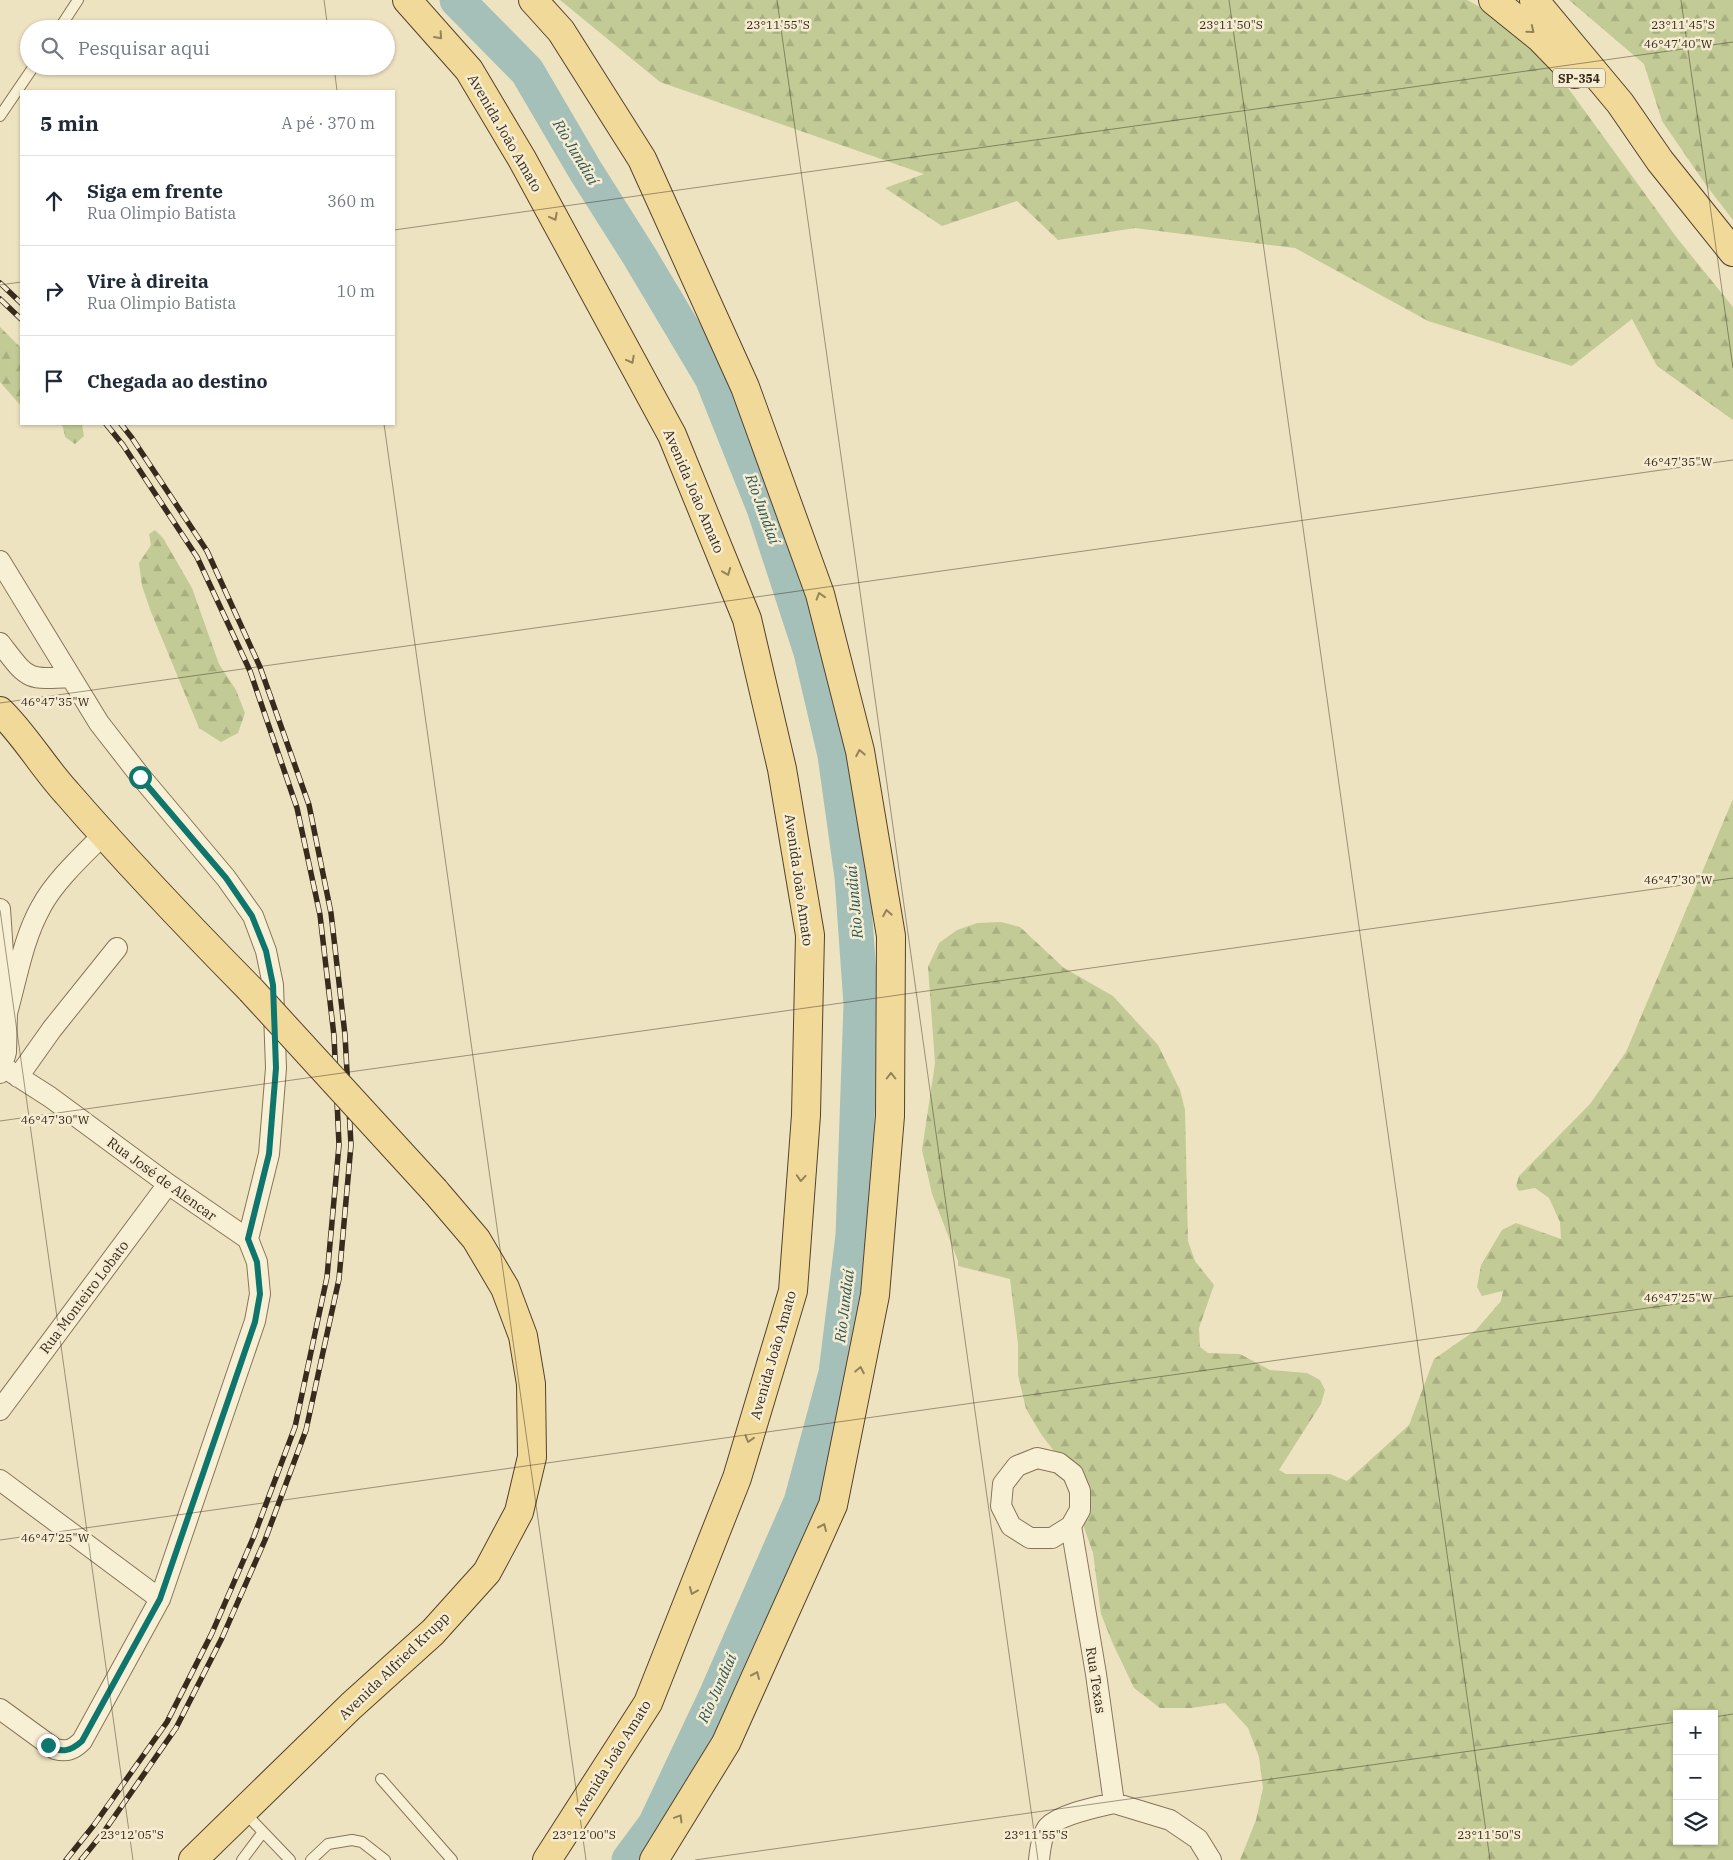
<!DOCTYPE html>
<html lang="pt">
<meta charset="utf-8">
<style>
body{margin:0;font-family:"IBM Plex Serif",serif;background:#f6f6f7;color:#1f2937}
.controls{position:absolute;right:15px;bottom:15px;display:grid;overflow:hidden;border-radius:0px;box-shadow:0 1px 4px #0004}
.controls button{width:45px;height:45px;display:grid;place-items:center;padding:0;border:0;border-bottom:1px solid #e0e1e3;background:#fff;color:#1f2937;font:25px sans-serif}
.stop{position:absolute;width:15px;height:15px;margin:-11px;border:4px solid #0f766e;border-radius:50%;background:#fff}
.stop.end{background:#0f766e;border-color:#fff;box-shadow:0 1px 5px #0008}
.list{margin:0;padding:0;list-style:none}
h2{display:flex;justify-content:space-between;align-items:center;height:65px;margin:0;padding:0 20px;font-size:21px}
h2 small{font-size:16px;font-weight:400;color:#747a83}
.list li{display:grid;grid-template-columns:32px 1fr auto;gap:15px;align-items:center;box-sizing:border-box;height:90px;padding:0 20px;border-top:1px solid #e0e1e3}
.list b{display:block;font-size:19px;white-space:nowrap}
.list p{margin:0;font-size:16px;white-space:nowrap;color:#747a83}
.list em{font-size:16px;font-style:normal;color:#747a83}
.icon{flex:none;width:28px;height:28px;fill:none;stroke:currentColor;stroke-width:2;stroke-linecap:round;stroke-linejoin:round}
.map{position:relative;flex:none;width:1733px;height:1860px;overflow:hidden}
.search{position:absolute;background:#fff;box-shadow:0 1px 4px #0004;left:20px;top:20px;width:375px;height:55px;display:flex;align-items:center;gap:12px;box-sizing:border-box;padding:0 18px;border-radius:28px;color:#747a83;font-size:19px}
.panel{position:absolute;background:#fff;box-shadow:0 1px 4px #0004;left:20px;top:90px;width:375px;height:335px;border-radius:0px}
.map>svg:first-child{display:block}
.forest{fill:url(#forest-firs);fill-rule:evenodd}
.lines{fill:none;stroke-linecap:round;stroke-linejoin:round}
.river{stroke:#a4c0b9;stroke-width:35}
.service-casing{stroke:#877459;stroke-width:12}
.minor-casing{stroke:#877459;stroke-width:22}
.primary-casing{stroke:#54422d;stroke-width:30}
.service{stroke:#f8f0d4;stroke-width:10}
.minor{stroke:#f8f0d4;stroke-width:20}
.primary{stroke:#f1da99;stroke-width:28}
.rail-casing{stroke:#372b1d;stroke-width:5.5}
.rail{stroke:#f5ecd1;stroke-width:4;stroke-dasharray:11;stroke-linecap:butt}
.primary-bridge-casing{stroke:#54422d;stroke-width:30;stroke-linecap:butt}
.primary-bridge{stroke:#f1da99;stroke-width:28}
.oneway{stroke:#94825b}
.route{stroke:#0f766e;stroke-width:6}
.ticks{fill:none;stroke:#372b1d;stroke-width:1;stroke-opacity:0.45}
.labels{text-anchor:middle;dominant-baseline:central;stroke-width:5;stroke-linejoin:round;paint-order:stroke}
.shield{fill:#f5ecd1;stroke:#706553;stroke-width:1}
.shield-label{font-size:12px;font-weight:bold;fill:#372b1d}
.street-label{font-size:14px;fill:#372b1d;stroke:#f5ecd1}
.water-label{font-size:15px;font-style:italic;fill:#2c5656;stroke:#f5ecd1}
.ticks-label{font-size:12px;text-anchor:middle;fill:#372b1d;stroke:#f5ecd1;stroke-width:5;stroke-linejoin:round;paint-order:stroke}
</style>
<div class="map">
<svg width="1733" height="1860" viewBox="0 0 1733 1860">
<defs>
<pattern id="forest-firs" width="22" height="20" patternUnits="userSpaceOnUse" patternTransform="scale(1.25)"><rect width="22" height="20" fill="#c2cb95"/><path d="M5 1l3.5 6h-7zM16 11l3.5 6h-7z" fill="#a7ae80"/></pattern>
</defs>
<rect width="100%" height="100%" fill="#eee3c1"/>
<path class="forest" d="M 560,0 L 1467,0 L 1506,21 L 1547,59 L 1677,238 L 1733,307 L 1733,420 L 1657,366 L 1632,319 L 1572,366 L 1428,321 L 1295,248 L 1135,228 L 1058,240 L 1017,201 L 942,226 L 885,188 L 924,174 L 660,82 Z
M 1569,0 L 1733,0 L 1733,220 L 1706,185 L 1662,121 L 1644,64 Z
M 0,327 L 21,348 L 21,406 L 0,382 Z
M 60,424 L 82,424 L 84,436 L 75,444 L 65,437 L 63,427 Z
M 155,530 L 163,538 L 192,588 L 219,664 L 236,690 L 245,713 L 238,733 L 221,742 L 199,728 L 151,612 L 142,586 L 139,563 L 151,545 L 149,534 Z
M 1733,799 L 1733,1860 L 1240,1860 L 1256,1820 L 1263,1788 L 1259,1757 L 1248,1728 L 1225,1703 L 1191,1708 L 1160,1708 L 1134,1688 L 1113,1644 L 1101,1614 L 1093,1553 L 1060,1459 L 1041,1434 L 1026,1409 L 1018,1375 L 1018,1344 L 1010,1279 L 958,1266 L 958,1261 L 932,1194 L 922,1150 L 935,1063 L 928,967 L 939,943 L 957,930 L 977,923 L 1001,922 L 1020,927 L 1064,968 L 1113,996 L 1158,1045 L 1180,1090 L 1185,1110 L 1188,1241 L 1195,1261 L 1214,1285 L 1199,1328 L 1200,1347 L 1208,1353 L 1240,1354 L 1270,1370 L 1307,1373 L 1320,1380 L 1325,1390 L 1321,1404 L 1279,1470 L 1286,1474 L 1330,1474 L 1347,1481 L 1409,1425 L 1434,1359 L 1476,1330 L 1501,1301 L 1503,1291 L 1482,1296 L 1477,1287 L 1481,1265 L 1502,1230 L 1516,1223 L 1561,1239 L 1560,1222 L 1549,1198 L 1535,1188 L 1519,1191 L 1516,1186 L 1519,1176 L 1590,1104 L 1626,1052 ZM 1677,1714 L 1714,1714 L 1714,1841 L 1677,1841 Z"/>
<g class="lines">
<path class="river" d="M 457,0 L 527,71 L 585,170 L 640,257 L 712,378 L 764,508 L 811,652 L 835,755 L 852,877 L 861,1004 L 853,1236 L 836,1373 L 801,1502 L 715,1698 L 655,1825 L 629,1860"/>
<g class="service-casing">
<path id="service" d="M 59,29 L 78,0
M 0,116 L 34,66
M 381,1779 L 452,1860
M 244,1812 L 290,1860
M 242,1860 L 263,1832
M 311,1860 L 328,1844 L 352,1840 L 362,1842 L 385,1860"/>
</g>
<g class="minor-casing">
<path id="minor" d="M 0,561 L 99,723 L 141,777 L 226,878 L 253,916 L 266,951 L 273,985 L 276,1068 L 269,1154 L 248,1239 L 257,1262 L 260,1294 L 255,1321 L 160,1599 L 82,1741 C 73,1750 67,1752 55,1749 L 0,1709
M 0,643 C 28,679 25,680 71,677
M 0,909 L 7,1013 L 6,1052 L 0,1073
M 7,1013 C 17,978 23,939 41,907 C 54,882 83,855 103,835
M 0,1065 L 50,1097 L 168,1184 L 248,1239
M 18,1077 L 52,1029 L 117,948
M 0,1410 L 168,1184
M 0,1480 L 160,1599
M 1071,1526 L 1052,1538 L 1030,1538 L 1011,1526 L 1001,1506 L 1003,1484 L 1017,1466 L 1037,1458 L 1059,1463 L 1073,1474 L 1080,1491 L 1080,1510 L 1071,1526 L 1096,1674 L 1114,1803
M 1114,1803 L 1170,1820 L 1198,1839 L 1211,1860
M 1039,1860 C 1040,1850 1042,1834 1048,1827 C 1060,1814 1097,1807 1114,1803"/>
</g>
<g class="primary-casing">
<path id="primary" d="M 407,0 L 469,70 L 522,159 L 672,435 L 747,619 L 782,769 L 810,935 L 806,1115 L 793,1291 L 737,1478 L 648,1703 L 547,1860
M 533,0 L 561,31 L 642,159 L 745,387 L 820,594 L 860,751 L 891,936 L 890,1116 L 875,1295 L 833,1505 L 726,1743 L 654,1860
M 1493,0 L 1540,38 L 1575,74
M 1534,0 L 1620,103 L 1660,161 L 1733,252
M 0,711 C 25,735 43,767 67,793 C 126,861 188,926 251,990
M 193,1860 L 351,1706 L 433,1632 L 487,1572 L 519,1512 L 532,1457 L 531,1384 L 523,1336 L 505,1288 L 476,1239 L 435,1191"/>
</g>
<use href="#service" class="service"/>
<use href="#minor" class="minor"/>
<use href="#primary" class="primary"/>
<g class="rail-casing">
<path id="rail" d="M 0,283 L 21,303
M 0,299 L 21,319
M 66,1860 L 94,1825 L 167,1722 L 212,1633 L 254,1536 L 295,1427 L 327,1277 L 339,1145 L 334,1036 L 320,915 L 297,808 L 250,671 L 197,557 L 123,445 L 106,424
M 81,1860 L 103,1833 L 176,1728 L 222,1638 L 265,1540 L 306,1430 L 339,1279 L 351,1145 L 345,1035 L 331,913 L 309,805 L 260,667 L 207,551 L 132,438 L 121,424"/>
</g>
<use href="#rail" class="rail"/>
<g class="primary-bridge-casing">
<path id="primary-bridge" d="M 251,990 L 435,1191"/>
</g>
<use href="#primary-bridge" class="primary-bridge"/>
</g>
<defs><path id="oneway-chevron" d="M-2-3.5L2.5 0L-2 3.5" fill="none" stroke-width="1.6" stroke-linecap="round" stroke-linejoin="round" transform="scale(1.25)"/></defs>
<g class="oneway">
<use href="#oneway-chevron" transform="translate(1531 30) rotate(39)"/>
<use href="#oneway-chevron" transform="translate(439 36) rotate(48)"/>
<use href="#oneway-chevron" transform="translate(554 217) rotate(62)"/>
<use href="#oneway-chevron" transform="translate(631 360) rotate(62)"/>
<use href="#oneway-chevron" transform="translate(727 572) rotate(68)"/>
<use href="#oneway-chevron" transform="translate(820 596) rotate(-107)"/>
<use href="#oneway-chevron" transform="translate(860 753) rotate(-101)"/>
<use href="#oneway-chevron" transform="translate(887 913) rotate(-100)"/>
<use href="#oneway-chevron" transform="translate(891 1076) rotate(-90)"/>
<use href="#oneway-chevron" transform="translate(801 1178) rotate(94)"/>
<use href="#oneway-chevron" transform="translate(860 1370) rotate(-79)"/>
<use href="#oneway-chevron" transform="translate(749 1439) rotate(107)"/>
<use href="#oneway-chevron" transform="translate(823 1527) rotate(-66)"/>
<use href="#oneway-chevron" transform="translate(693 1591) rotate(112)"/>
<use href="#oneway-chevron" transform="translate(756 1675) rotate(-66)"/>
<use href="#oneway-chevron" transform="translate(679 1818) rotate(-59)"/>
</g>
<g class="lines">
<path class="route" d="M 48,1745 C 61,1754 71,1751 82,1741 L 160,1599 L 255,1322 L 260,1294 L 257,1262 L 248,1239 L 269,1154 L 276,1068 L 273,985 L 266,951 L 252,916 L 226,878 L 140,777"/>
</g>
<path class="ticks" d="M 324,0 L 328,29M 777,0 L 1038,1860M 1229,0 L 1490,1860M 1681,0 L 1733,368M 334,66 L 337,91M 394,230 L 1733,42M 0,285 L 21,282M 384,424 L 586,1860M 0,703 L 1733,460M 0,910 L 133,1860M 0,1121 L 1733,878M 0,1540 L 1733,1296M 1714,1717 L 1733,1714M 695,1860 L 1677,1722"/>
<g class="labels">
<rect class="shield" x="1553" y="68.5" width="52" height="19" rx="4"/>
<g class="shield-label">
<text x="1579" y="78">SP-354</text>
</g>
<g class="street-label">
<text transform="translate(505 133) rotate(60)">Avenida João Amato</text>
<text transform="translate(694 491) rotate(67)">Avenida João Amato</text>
<text transform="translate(799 880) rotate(82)">Avenida João Amato</text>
<text transform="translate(162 1179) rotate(36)">Rua José de Alencar</text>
<text transform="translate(84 1297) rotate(-53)">Rua Monteiro Lobato</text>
<text transform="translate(773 1355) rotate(-74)">Avenida João Amato</text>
<text transform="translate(394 1666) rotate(-44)">Avenida Alfried Krupp</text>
<text transform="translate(1096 1680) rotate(81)">Rua Texas</text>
<text transform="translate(612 1758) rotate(-58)">Avenida João Amato</text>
</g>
<g class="water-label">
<text transform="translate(576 152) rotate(59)">Rio Jundiaí</text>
<text transform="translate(763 509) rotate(70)">Rio Jundiaí</text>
<text transform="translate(854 902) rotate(-95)">Rio Jundiaí</text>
<text transform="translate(844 1306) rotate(-83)">Rio Jundiaí</text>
<text transform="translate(717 1688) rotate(-66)">Rio Jundiaí</text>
</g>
</g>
<g class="ticks-label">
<text x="778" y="29">23°11'55"S</text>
<text x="1231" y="29">23°11'50"S</text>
<text x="1683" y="29">23°11'45"S</text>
<text x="1678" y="48">46°47'40"W</text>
<text x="1678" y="466">46°47'35"W</text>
<text x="55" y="706">46°47'35"W</text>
<text x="1678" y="884">46°47'30"W</text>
<text x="55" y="1124">46°47'30"W</text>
<text x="1678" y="1302">46°47'25"W</text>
<text x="55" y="1542">46°47'25"W</text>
<text x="132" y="1839">23°12'05"S</text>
<text x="584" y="1839">23°12'00"S</text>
<text x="1036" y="1839">23°11'55"S</text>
<text x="1489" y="1839">23°11'50"S</text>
</g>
</svg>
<div class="controls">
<button>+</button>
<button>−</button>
<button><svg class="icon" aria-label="layers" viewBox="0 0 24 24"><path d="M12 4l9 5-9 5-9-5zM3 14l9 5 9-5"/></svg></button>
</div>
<div class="stop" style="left:140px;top:777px"></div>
<div class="stop end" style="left:48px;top:1745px"></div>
<div class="search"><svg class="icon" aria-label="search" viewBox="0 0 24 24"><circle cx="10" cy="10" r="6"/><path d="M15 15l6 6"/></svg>Pesquisar aqui</div>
<section class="panel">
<h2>5 min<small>A pé · 370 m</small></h2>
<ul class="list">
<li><svg class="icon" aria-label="ahead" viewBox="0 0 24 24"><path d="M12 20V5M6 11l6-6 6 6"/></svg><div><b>Siga em frente</b><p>Rua Olimpio Batista</p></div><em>360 m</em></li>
<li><svg class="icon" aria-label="right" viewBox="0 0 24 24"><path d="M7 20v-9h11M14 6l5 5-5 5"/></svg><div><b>Vire à direita</b><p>Rua Olimpio Batista</p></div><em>10 m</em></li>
<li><svg class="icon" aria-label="arrive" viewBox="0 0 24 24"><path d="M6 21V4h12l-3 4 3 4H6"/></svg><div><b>Chegada ao destino</b></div></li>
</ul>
</section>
</div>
